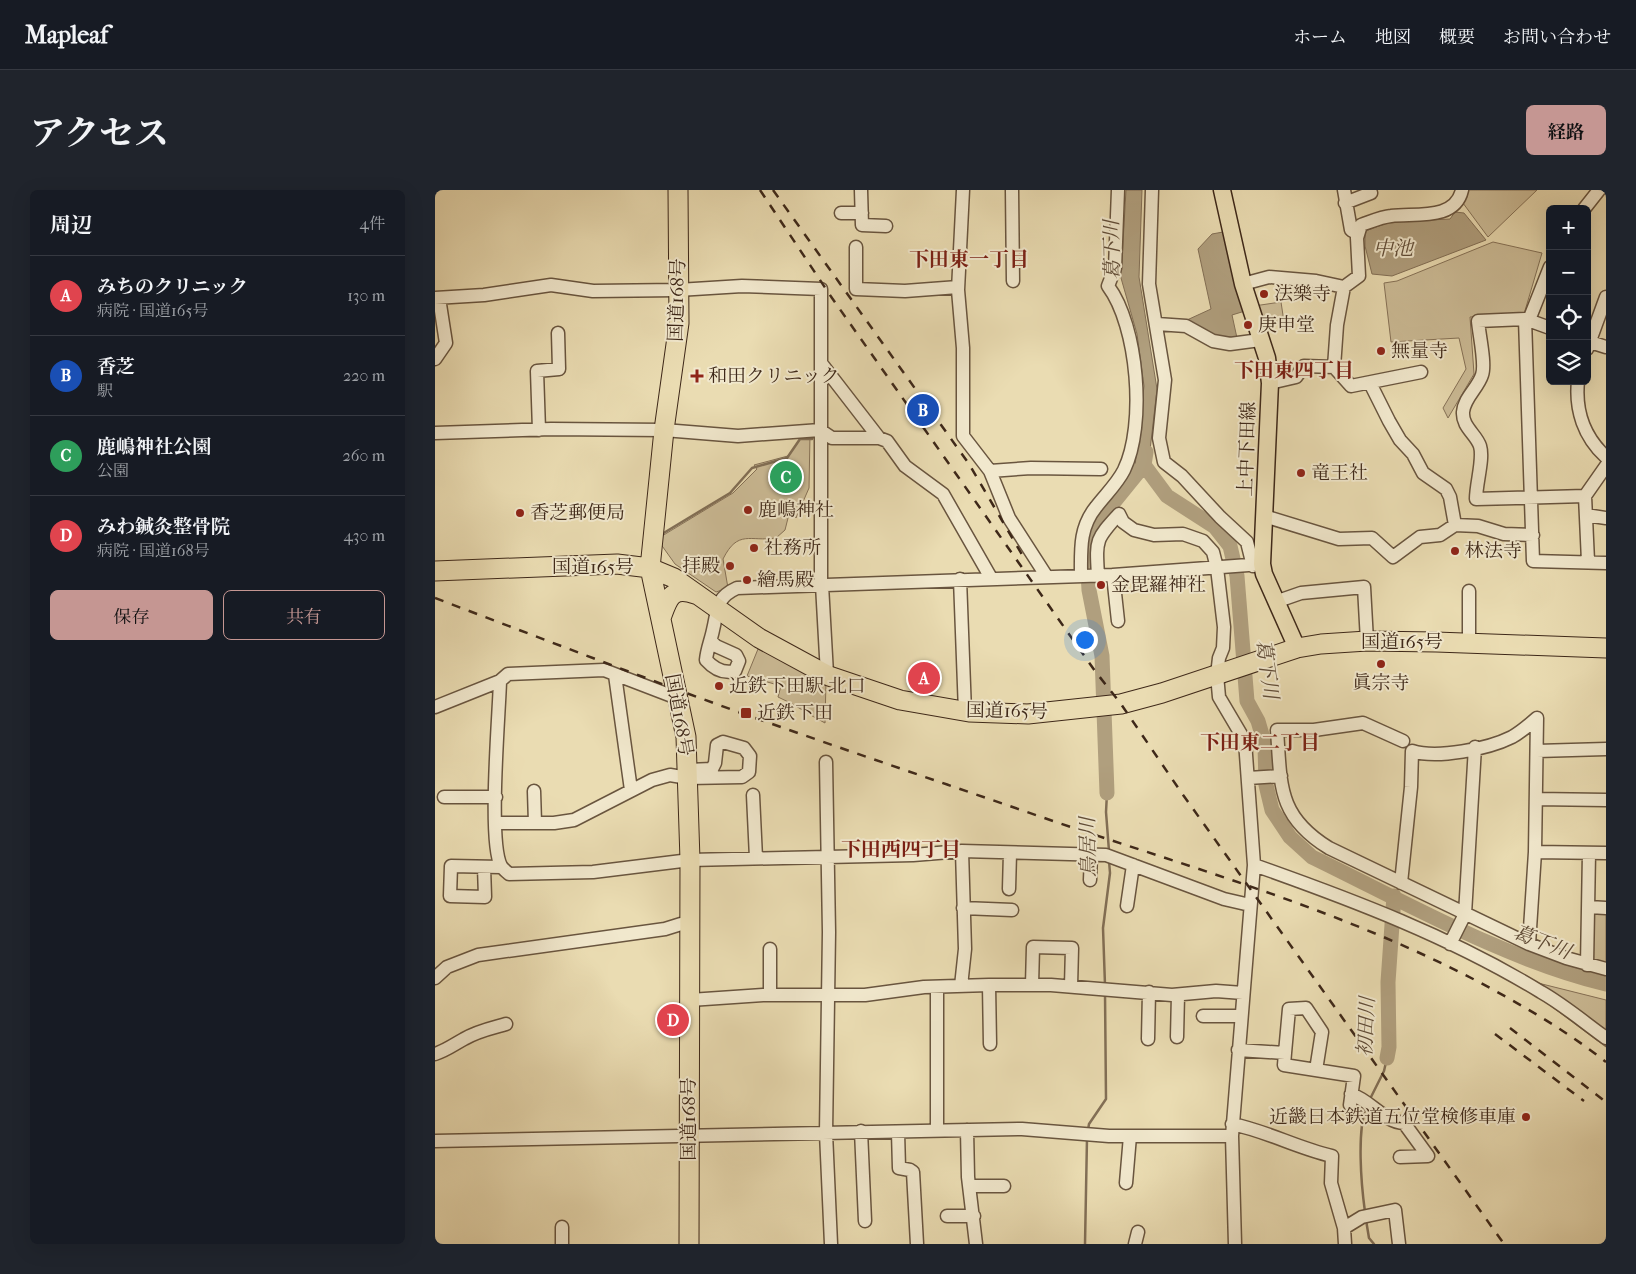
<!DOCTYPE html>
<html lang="ja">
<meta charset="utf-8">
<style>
body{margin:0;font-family:"IM FELL French Canon","Noto Serif JP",serif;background:#20242c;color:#f1f3f6}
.controls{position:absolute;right:15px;top:15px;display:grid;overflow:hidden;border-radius:8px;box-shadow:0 5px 20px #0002}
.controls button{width:45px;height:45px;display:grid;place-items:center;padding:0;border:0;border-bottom:1px solid #363941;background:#171b24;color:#f1f3f6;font:25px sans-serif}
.you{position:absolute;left:649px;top:449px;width:18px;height:18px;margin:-12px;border:4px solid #fff;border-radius:50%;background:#1a73e8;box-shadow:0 0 0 8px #1a73e833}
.badge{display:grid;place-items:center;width:32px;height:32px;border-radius:50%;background:#c59692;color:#fff;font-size:16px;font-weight:700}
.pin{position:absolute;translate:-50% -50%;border:2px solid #fff;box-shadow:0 1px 5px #0006}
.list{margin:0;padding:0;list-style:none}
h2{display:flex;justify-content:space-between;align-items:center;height:65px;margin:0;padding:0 20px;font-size:21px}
h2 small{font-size:16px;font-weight:400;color:#9ea1a6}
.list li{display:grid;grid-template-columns:32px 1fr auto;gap:15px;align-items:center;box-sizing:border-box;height:80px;padding:0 20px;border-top:1px solid #363941}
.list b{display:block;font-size:19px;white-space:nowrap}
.list p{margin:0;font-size:16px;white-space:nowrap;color:#9ea1a6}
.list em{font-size:16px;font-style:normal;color:#9ea1a6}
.actions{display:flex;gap:10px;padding:15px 20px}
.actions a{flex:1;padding:11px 0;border:1px solid #c59692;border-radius:8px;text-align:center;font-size:18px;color:#c59692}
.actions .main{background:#c59692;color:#111}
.icon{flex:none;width:28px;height:28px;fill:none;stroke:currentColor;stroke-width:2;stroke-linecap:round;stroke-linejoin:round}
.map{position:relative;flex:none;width:1171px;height:1054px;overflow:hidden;border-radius:8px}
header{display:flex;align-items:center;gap:30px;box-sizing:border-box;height:70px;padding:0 25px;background:#171b24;border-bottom:1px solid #363941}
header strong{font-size:24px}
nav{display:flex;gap:28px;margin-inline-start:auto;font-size:18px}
.intro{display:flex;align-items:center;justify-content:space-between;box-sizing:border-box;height:120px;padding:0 30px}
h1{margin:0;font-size:35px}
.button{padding:12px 22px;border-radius:8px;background:#c59692;color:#111;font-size:18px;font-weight:700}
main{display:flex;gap:30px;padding:0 30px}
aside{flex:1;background:#171b24;border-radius:8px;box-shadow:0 5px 20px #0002}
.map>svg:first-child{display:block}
.green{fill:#cdbd98;stroke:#867258}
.water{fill:#b09f7e;stroke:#826f56}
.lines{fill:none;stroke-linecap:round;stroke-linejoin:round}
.stream{stroke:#826f56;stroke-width:2.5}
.river{stroke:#b09f7e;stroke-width:15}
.minor-casing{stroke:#69553f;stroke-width:15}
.major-casing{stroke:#3e2819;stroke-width:19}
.highway-casing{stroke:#3e2819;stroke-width:21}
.minor{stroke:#f1e8cd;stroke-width:12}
.major{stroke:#eadcb2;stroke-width:16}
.highway{stroke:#eadcb2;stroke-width:19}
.rail{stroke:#3e2819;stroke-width:2.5;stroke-dasharray:9 9;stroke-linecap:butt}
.poi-dot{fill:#8f2418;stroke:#f1e8cd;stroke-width:2}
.labels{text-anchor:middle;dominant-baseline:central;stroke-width:4;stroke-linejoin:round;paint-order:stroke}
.poi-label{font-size:19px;fill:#3e2819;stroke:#f1e8cd;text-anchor:start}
.street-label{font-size:19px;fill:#3e2819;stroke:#f1e8cd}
.water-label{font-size:20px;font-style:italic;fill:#604c37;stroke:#f1e8cd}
.neighbourhood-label{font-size:20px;font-weight:bold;fill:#7a1f14;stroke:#f1e8cd}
</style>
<header>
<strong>Mapleaf</strong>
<nav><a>ホーム</a><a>地図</a><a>概要</a><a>お問い合わせ</a></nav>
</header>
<div class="intro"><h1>アクセス</h1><a class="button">経路</a></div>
<main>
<aside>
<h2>周辺<small>4件</small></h2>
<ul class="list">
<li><span class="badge" style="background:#e0444e">A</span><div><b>みちのクリニック</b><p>病院 · 国道165号</p></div><em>130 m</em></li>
<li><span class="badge" style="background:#1a4fb4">B</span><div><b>香芝</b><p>駅</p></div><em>220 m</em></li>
<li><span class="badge" style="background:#2e9e5b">C</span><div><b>鹿嶋神社公園</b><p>公園</p></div><em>260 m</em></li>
<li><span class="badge" style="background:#e0444e">D</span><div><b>みわ鍼灸整骨院</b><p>病院 · 国道168号</p></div><em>430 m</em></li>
</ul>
<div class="actions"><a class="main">保存</a><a>共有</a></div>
</aside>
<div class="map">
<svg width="1171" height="1054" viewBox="0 0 1171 1054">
<rect width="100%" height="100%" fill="#eadcb2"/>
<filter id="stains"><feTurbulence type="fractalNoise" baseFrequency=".004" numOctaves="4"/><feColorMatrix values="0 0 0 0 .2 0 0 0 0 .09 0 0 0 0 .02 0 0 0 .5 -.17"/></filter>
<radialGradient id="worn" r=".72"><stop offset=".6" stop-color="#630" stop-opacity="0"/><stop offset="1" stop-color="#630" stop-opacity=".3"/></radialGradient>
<path class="green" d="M 1028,0 L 1102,0 L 1053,47 L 1025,9 Z
M 1058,52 L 1107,63 L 1089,124 L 1035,127 L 1039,184 L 1013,228 L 1008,218 L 1031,179 L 1024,148 L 956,152 L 949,93 L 962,91 Z
M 846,112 L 849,132 L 826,137 L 819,116 Z
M 375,245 L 374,298 L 361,328 L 355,320 L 350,340 L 341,348 C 315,352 303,339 288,369 L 293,398 L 281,402 L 240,374 L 225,353 L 227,346 L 298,303 L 322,279 L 319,275 L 353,266 L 367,246 Z
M 323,459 L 391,491 L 390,533 C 374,525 360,514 343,507 L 346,496 L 312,486 Z
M 1160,721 L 1171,721 L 1171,777 L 1157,774 L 1157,724 Z
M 1099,792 L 1171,810 L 1171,840 Z"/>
<path class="water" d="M 691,0 L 707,0 L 704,87 L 722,199 L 714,269 L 717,279 L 706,285 L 700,276 L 709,196 L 702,144 L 686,88 Z
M 1020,22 L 1029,23 L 1051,50 L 957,86 L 937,84 L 930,56 L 930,41 L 955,32 L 1015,29 Z
M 788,42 L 810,121 L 797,125 L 802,148 L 781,146 L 752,130 L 776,119 L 763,59 L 777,44 Z"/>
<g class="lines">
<path class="stream" d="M 227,344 L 295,303 L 317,278 L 352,268 L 365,249 L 377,249
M 672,603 L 671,622 L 674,661
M 670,795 L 668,738 L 675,683 L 674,671
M 1116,815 L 1171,856
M 935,909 L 949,881 L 952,868
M 653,940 L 654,934 L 671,909 L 670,803
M 930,1022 C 926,993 922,943 931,916
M 931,1030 L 934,1048 L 939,1054
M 650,1054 L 652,948"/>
<path class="river" d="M 711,262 L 709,275 L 732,306 L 780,337 L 795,356 L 802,386 L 812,511 L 823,531 L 830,555 L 831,595 L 837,620 L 855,647 L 877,667 C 972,713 1069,769 1171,794
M 672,603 L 667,466 L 654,400 L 652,363 L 653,344 L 709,275
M 952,868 L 954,857 L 953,792 L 959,706"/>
<g class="minor-casing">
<path id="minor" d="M 426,0 L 427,35 L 451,36
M 528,0 L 523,100 L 528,158 L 528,246 L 555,281 L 574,328 L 612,387
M 577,0 L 578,91
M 717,0 L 714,94 L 730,190 L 724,248 L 729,272 L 747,286 L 785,327 L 812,352 L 818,376
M 909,0 L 916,40 L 923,44
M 910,13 L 936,3 L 935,0
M 1149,19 L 1164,0
M 406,23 L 427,23
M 421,57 L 421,99 L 470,101 L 523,97
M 808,94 L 834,87 L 881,91 L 909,97 L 924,86 L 922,48 L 926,35 C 935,32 946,27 956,26 C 980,23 1020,31 1027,0
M 909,97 L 902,135 L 899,177 L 916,196 L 986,182
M 0,108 L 49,105 L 116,95 L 158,101 L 243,100 L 307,96 L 386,99 L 386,395
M 1090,129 L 1098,371 L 1171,373
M 1094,130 L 1115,77
M 722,134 L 751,136 L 778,151 L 795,154 L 825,150
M 1115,138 L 1090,129 L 1043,131 C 1044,144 1051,174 1047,185 C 1043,198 1029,208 1028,222 C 1027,237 1041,244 1045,256 C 1049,269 1041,293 1041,309 L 1150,306 L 1171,276
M 1152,151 L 1171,157
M 1152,159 L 1171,107
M 0,169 L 11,153 L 4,108
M 386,173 L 444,248
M 1143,191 C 1140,220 1149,247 1171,267
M 835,193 L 861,187 L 869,176 L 899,177
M 935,193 L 954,231 L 965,250 L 978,264 L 988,283 L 1011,299 L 1015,307 L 1020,335
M 104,240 L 102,181 L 124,179 L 123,143
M 0,243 L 116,239 L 229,240 L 303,246 L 385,240 L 397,248 L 444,248 L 452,251 L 470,276 L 508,304 L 556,388
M 555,281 L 596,278 L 666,279
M 1150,306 L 1153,371
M 1151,325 L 1171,328
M 829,326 L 904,349 L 937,348 L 958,367 L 985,347 L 1005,345 L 1020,335 L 1043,336 L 1069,344 L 1098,345
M 678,385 L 683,431
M 646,386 C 646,360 644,338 661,317 C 670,305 682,294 689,280 C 711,235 703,136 673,96 L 680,78 L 683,0
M 663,386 C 661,350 660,350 684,324 L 688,332 L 699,340 L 719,345 L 748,344 L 768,351 L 778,362 L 782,378 L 789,437 L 788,458 L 784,468 L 782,485 L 784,507 L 810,551 L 819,675 L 797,946 L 800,1054
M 525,389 L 530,522
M 387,395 L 392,484
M 1034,401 L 1034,452
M 843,411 L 866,403 L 929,397 L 932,451
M 276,451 L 281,456 L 301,465 L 304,471 L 300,481 C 288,484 279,479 271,470 C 272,459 276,450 278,440 C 283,420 280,408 302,398 L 678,385 L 827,374
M 180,485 L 196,600
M 65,491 C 64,526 53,651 66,676 C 68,679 72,682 74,684 L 158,682 L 255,670 L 478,665 L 527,661 L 671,665 L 789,709 L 815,715
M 0,517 L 65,491 L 73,484 L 169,480 L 242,508
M 968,551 L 928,533 L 879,540 L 842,540 C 846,595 842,626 894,658 L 1094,754 L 1131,768 L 1171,779
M 1102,561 L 1171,559
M 391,572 L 394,742 L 391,943 L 396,1054
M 813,588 L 846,586
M 99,601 L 100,633
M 318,605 L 321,668
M 9,607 L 61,607
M 1101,609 L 1171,610
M 61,633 L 119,633 L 139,630 L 217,590 L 235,585 L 253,588 L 307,587 L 314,582 L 315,566 L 309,558 L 288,552 L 282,555 L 280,573 L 277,579 L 253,580
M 1100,662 L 1171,663
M 819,675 C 918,710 1016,747 1106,802 C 1129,815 1150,833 1171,848
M 49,677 L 50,707 L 15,706 L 16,676 L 66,677
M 655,690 L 656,665
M 966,693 L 976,597 L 977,561 C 1002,569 1053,559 1077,547 C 1086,542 1094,535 1102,528 L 1100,662 L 1094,754
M 574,699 L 575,663
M 692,716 L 698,675
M 1154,717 L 1171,718
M 528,718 L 577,720
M 1015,754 L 1030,724 L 1040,557
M 335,759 L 335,805
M 1152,775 L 1154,663
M 0,788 L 12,777 L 43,765 L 230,739 L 246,734 L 255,735
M 554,795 L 555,854
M 597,795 L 598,757 L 637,758 L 636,796
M 526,796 L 530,759 L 527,661
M 502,797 L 502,941
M 255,810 L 328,805 L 430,805 L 489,797 L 554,795 L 616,795 L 737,805 L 781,801 L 808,803
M 768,826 L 806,826
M 742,847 L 743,805
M 713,849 L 714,802
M 803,860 L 850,863 L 854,819 L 871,818 L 887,842 L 881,880
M 850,863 L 849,875 L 919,886 L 915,915
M 0,864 C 12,860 18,855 29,849 C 42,841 57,838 71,834
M 916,904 C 936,911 949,932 969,933 L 993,966 L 965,967
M 797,934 C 832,941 862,958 897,966 L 896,993 L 909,1038 L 910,1054
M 532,940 L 533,987 L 541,1054
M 426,941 L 430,1031
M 463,942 L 464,978 L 475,980 L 478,982 L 482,1054
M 0,951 L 587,939 L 674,946 L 797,946
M 691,993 L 695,946
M 535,996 L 569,996
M 512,1026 L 539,1026
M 127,1037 L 127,1054
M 909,1038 L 927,1027 L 960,1020 L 964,1054
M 700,1054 L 703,1042"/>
</g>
<g class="major-casing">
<path id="major" d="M 787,0 L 808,94 L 832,168 L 835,193 L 827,374 L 829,384 L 862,458"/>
</g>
<g class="highway-casing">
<path id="highway" d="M 243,0 L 244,133 L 229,240 L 215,378 L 251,547 L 255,670 L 254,1054
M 0,381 L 182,374 L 215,378 L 239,388 L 324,448 L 394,486 L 465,510 L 534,522 L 593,524 L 686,514 L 727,503 L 862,458 L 886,454 L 932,451 L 1001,452 L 1171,458
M 226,428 C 233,409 236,396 260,404"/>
</g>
<use href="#minor" class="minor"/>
<use href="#major" class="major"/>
<use href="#highway" class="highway"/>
<path class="rail" d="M 325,0 L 397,108 L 660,481 L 686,514 L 746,602 L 1069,1054
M 338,0 L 534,274 L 589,368
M 0,408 C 103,447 206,487 309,524 C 413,561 517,596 621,632 C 764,680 908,721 1042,791 C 1087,815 1132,841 1171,872
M 1075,838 L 1171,912
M 1060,844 L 1149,911"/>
</g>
<g class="poi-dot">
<circle cx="829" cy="104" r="5"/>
<circle cx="813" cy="135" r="5"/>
<circle cx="946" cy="161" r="5"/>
<path d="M259.5 178.5h5v5h5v5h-5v5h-5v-5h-5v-5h5z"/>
<circle cx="866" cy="283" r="5"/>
<circle cx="313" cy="320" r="5"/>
<circle cx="85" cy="323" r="5"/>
<circle cx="319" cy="358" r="5"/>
<circle cx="1020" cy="361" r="5"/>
<circle cx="295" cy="376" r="5"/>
<circle cx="312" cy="390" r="5"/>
<circle cx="666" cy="395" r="5"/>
<circle cx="946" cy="474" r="5"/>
<circle cx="284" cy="496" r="5"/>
<rect x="305" y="517" width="12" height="12" rx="2.5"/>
<circle cx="1091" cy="927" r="5"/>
</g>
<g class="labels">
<g class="poi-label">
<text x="839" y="104">法樂寺</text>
<text x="823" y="135">庚申堂</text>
<text x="956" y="161">無量寺</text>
<text x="273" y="186">和田クリニック</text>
<text x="876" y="283">竜王社</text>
<text x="323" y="320">鹿嶋神社</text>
<text x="95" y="323">香芝郵便局</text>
<text x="329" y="358">社務所</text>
<text x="1030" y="361">林法寺</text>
<text x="285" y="376" text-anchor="end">拝殿</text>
<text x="322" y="390">繪馬殿</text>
<text x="676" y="395">金毘羅神社</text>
<text x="946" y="493" text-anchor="middle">眞宗寺</text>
<text x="294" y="496">近鉄下田駅 北口</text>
<text x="322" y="523">近鉄下田</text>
<text x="1081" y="927" text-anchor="end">近畿日本鉄道五位堂検修車庫</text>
</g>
<g class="street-label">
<text transform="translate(242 110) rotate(-88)">国道168号</text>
<text transform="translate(812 259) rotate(-88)">上中下田線</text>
<text x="158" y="377">国道165号</text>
<text x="967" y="452">国道165号</text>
<text transform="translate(572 521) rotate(1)">国道165号</text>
<text transform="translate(244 525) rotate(80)">国道168号</text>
<text transform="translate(254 929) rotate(-90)">国道168号</text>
</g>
<g class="water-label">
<text x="958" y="58">中池</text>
<text transform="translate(677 60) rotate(-91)">葛下川</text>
<text transform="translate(832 479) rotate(82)">葛下川</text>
<text transform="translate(653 657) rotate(-91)">鳥居川</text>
<text transform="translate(1107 752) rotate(21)">葛下川</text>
<text transform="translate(931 837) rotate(-87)">初田川</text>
</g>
<g class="neighbourhood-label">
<text x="534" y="69">下田東一丁目</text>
<text x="859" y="180">下田東四丁目</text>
<text x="825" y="552">下田東二丁目</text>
<text x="466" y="659">下田西四丁目</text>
</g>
</g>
<rect width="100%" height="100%" filter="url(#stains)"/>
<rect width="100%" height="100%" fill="url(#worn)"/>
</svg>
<div class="controls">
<button>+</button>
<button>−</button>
<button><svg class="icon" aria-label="locate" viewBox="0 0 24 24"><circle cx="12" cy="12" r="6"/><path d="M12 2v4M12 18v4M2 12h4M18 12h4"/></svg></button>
<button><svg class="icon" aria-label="layers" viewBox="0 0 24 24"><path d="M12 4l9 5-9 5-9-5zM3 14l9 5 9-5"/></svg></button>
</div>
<div class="you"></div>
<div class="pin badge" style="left:489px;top:488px;background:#e0444e">A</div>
<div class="pin badge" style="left:488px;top:220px;background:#1a4fb4">B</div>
<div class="pin badge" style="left:351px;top:287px;background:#2e9e5b">C</div>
<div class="pin badge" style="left:238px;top:830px;background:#e0444e">D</div>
</div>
</main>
